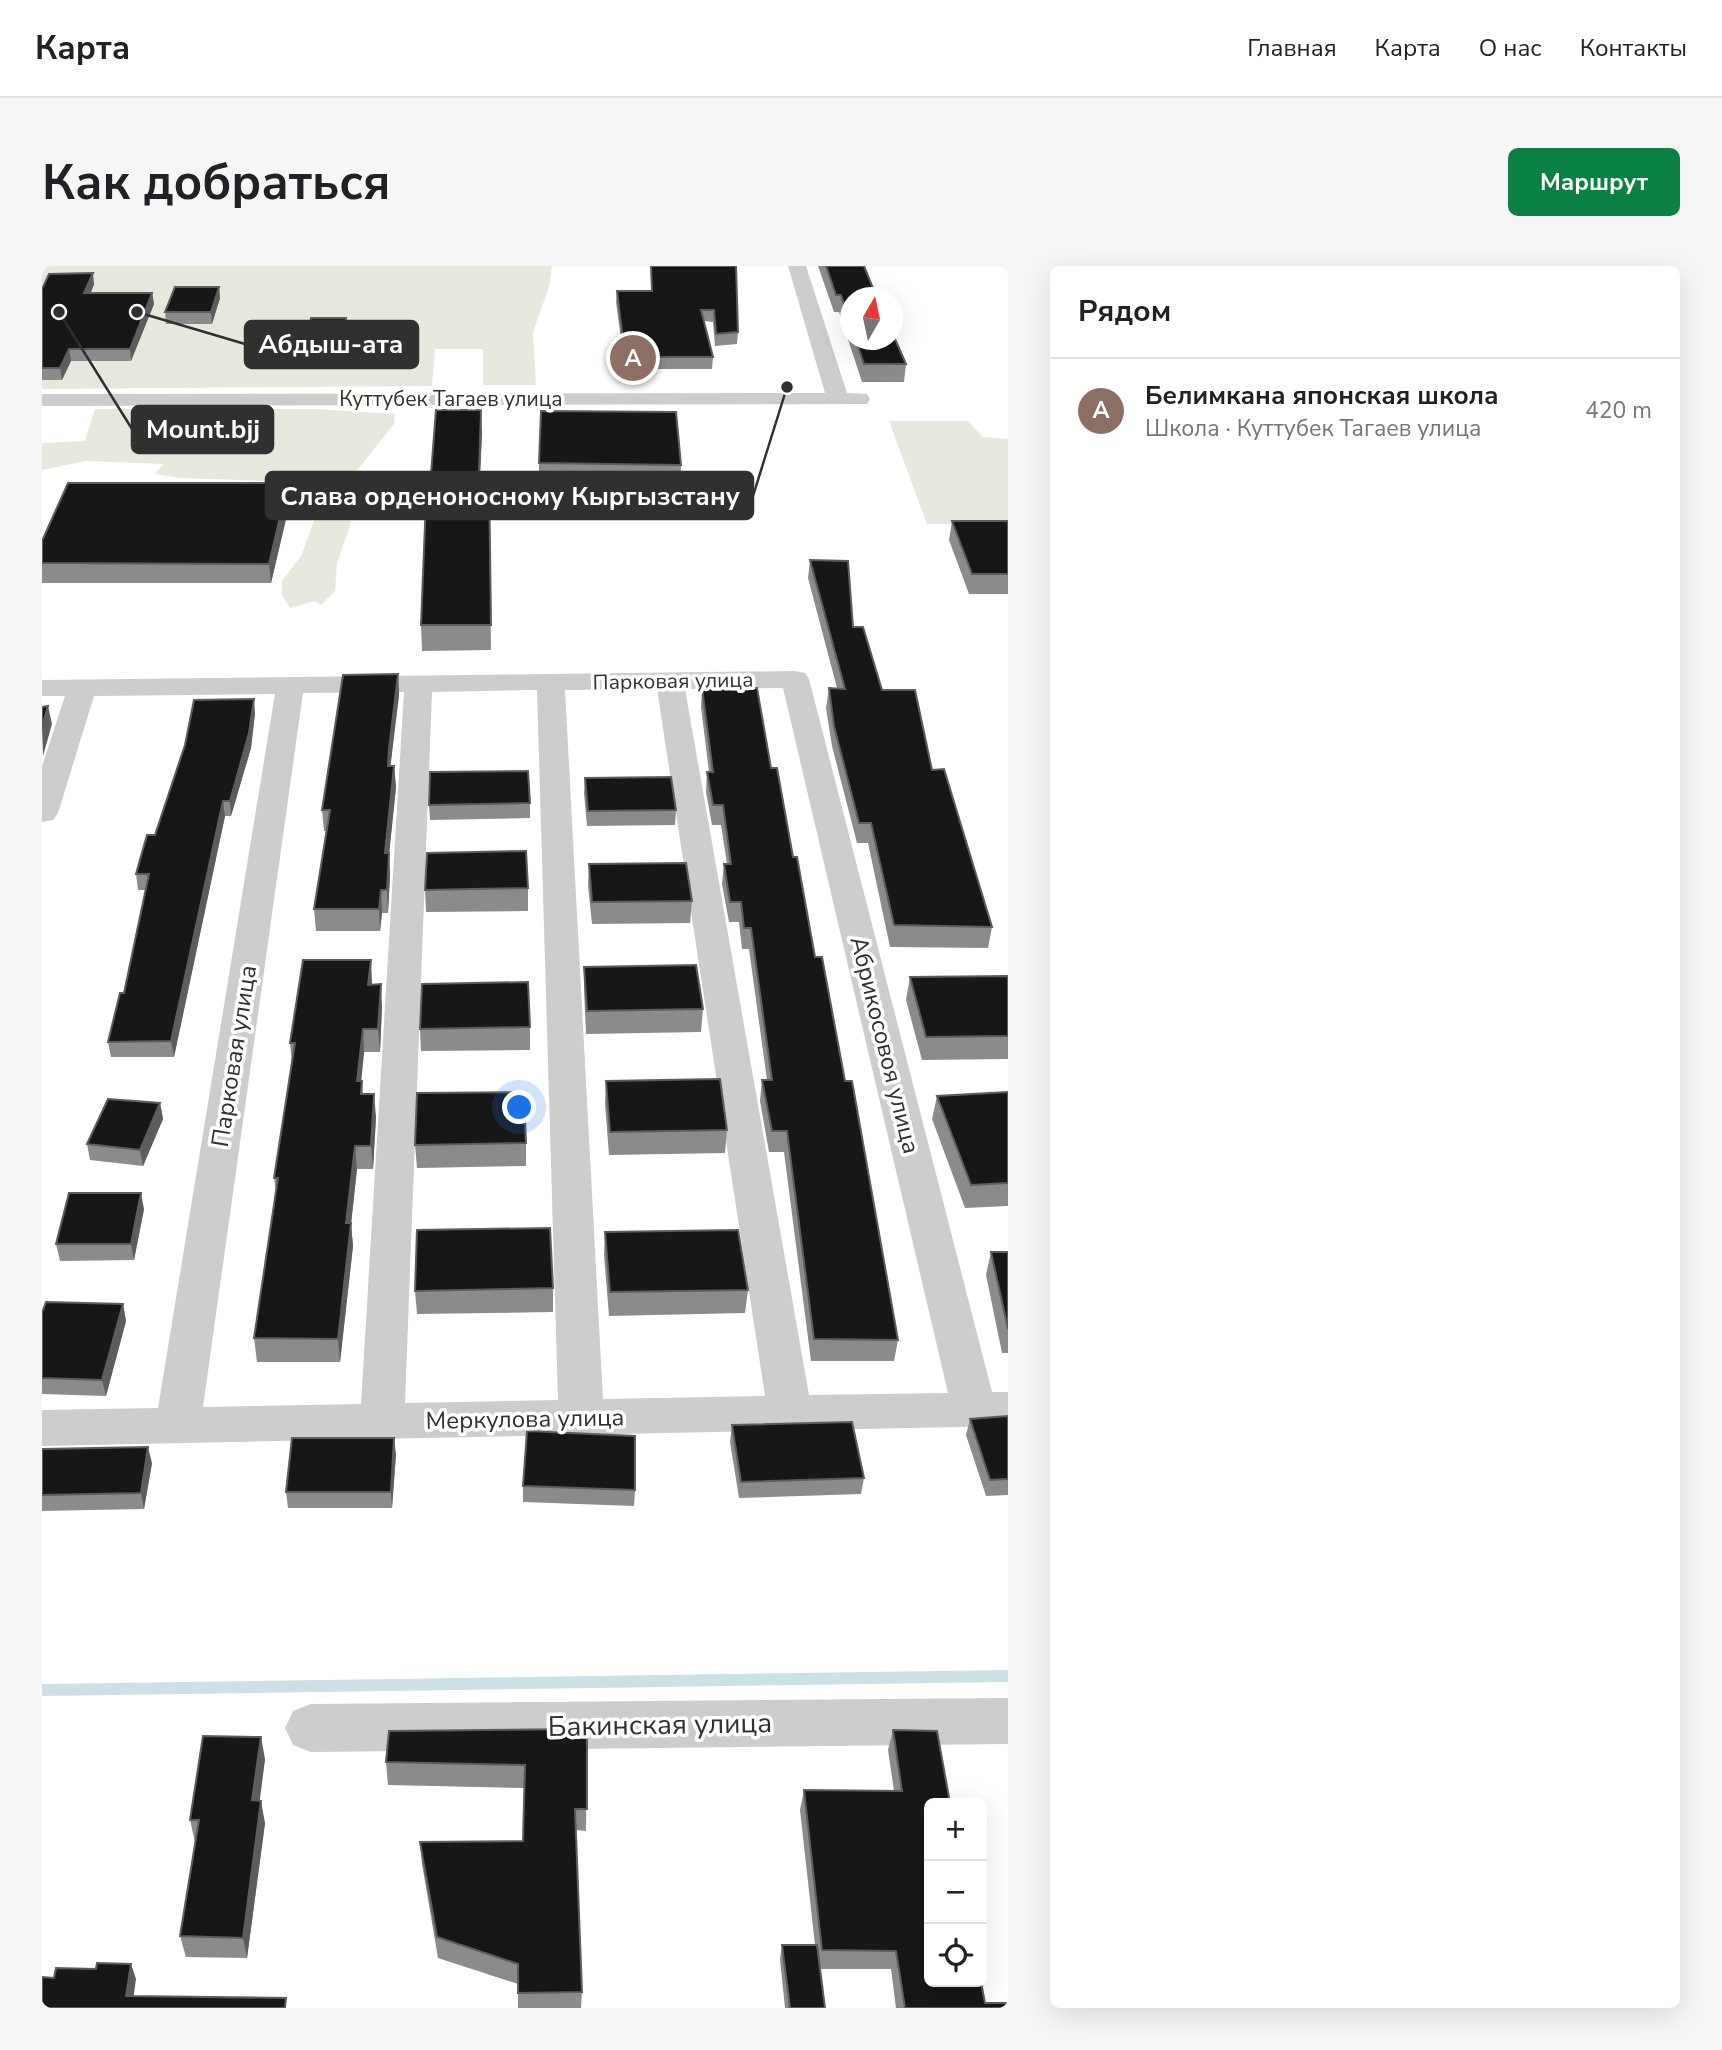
<!DOCTYPE html>
<html lang="ru">
<meta charset="utf-8">
<style>
body{margin:0;font-family:"Nunito Sans",sans-serif;background:#f6f6f6;color:#202124}
.controls{position:absolute;right:21px;bottom:21px;display:grid;overflow:hidden;border-radius:10px;box-shadow:0 7px 28px #0002}
.controls button{width:63px;height:63px;display:grid;place-items:center;padding:0;border:0;border-bottom:2px solid #e0e0e0;background:#fff;color:#202124;font:35px sans-serif}
.compass{position:absolute;left:798px;top:21px;width:63px;height:63px;border-radius:50%;background:#fff;box-shadow:0 7px 28px #0002;rotate:9deg}
.you{position:absolute;left:478px;top:842px;width:24px;height:24px;margin:-18px;border:5px solid #fff;border-radius:50%;background:#1a73e8;box-shadow:0 0 0 10px #1a73e833}
.badge{display:grid;place-items:center;width:46px;height:46px;border-radius:50%;background:#0b8043;color:#fff;font-size:23px;font-weight:700}
.pin{position:absolute;translate:-50% -50%;border:4px solid #fff;box-shadow:0 2px 7px #0006}
.list{margin:0;padding:0;list-style:none}
h2{display:flex;justify-content:space-between;align-items:center;height:91px;margin:0;padding:0 28px;font-size:30px}
h2 small{font-size:23px;font-weight:400;color:#757577}
.list li{display:grid;grid-template-columns:46px 1fr auto;gap:21px;align-items:center;box-sizing:border-box;height:105px;padding:0 28px;border-top:2px solid #e0e0e0}
.list b{display:block;font-size:26px;white-space:nowrap}
.list p{margin:0;font-size:23px;white-space:nowrap;color:#757577}
.list em{font-size:23px;font-style:normal;color:#757577}
.icon{flex:none;width:38px;height:38px;fill:none;stroke:currentColor;stroke-width:2;stroke-linecap:round;stroke-linejoin:round}
.map{position:relative;flex:none;width:966px;height:1742px;overflow:hidden;border-radius:10px}
header{display:flex;align-items:center;gap:42px;box-sizing:border-box;height:98px;padding:0 35px;background:#fff;border-bottom:2px solid #e0e0e0}
header strong{font-size:33px}
nav{display:flex;gap:38px;margin-inline-start:auto;font-size:24px}
.intro{display:flex;align-items:center;justify-content:space-between;box-sizing:border-box;height:168px;padding:0 42px}
h1{margin:0;font-size:49px}
.button{padding:18px 32px;border-radius:10px;background:#0b8043;color:#fff;font-size:24px;font-weight:700}
main{display:flex;gap:42px;padding:0 42px}
aside{flex:1;background:#fff;border-radius:10px;box-shadow:0 7px 28px #0002}
.map>svg:first-child{display:block}
.green{fill:#e5e8dc}
.lines{fill:none;stroke-linecap:round;stroke-linejoin:round}
.stream{fill:#cbe1e6;fill-rule:evenodd}
.minor{fill:#cdcdcd;fill-rule:evenodd}
.wall{fill:#8b8b8b}
.shaded-wall{fill:#5d5d5d}
.building{fill:#171717;stroke:#5d5d5d;stroke-width:2}
.labels{text-anchor:middle;dominant-baseline:central;stroke-width:7;stroke-linejoin:round;paint-order:stroke}
.far-street-label{font-size:21px;fill:#303030;stroke:#fff}
.street-label{font-size:24px;fill:#303030;stroke:#fff}
.near-street-label{font-size:28px;fill:#303030;stroke:#fff}
.leader{fill:none;stroke:#303030;stroke-width:2.5}
.callout-dot{fill:#303030;stroke:#fff;stroke-width:2.5}
.callout{fill:#303030;stroke:#303030;stroke-width:2.5}
.callout-label{font-size:26px;text-anchor:middle;font-weight:bold;fill:#fff}
</style>
<header>
<strong>Карта</strong>
<nav><a>Главная</a><a>Карта</a><a>О нас</a><a>Контакты</a></nav>
</header>
<div class="intro"><h1>Как добраться</h1><a class="button">Маршрут</a></div>
<main>
<div class="map">
<svg width="966" height="1742" viewBox="0 0 966 1742">
<rect width="100%" height="100%" fill="#fff"/>
<path class="green" d="M 0,0 L 510,0 L 507,21 L 491,66 L 494,119 L 441,119 L 441,83 L 393,83 L 390,120 L 0,123 Z
M 53,143 L 275,143 L 353,148 L 352,158 L 313,207 L 309,257 L 295,297 L 293,325 L 279,339 L 273,335 L 248,342 L 240,329 L 240,315 L 259,290 L 277,241 L 270,230 L 228,215 L 139,212 L 113,208 L 122,198 L 44,195 L 0,204 L 0,177 L 43,175 Z
M 847,155 L 926,155 L 941,171 L 966,173 L 966,258 L 885,258 Z"/>
<g class="lines">
<path class="stream" d="M 966,1404 L 966,1416 L 0,1430 L 0,1418 Z"/>
<path class="minor" d="M 746,0 L 764,0 L 805,127 L 825,128 L 828,133 L 825,138 L 0,140 L 0,128 L 783,127 Z
M 753,405 L 763,407 L 767,413 L 950,1126 L 966,1126 L 966,1160 L 0,1180 L 0,1144 L 116,1142 L 233,428 L 52,430 L 16,547 L 11,554 L 0,556 L 0,500 L 23,430 L 0,430 L 0,414 ZM 741,422 L 906,1127 L 767,1129 L 643,423 ZM 615,423 L 723,1130 L 561,1133 L 523,424 ZM 495,424 L 516,1134 L 363,1137 L 390,426 ZM 362,426 L 319,1138 L 161,1141 L 261,427 Z
M 966,1432 L 966,1478 L 269,1486 L 251,1479 L 243,1462 L 251,1445 L 269,1438 Z"/>
</g>
<path class="wall" d="M 609,0 L 694,0 L 696,66 L 695,78 L 673,80 L 671,56 L 662,55 L 671,91 L 670,103 L 583,103 L 574,36 L 575,25 L 609,25 Z
M 776,0 L 822,0 L 808,32 L 808,74 L 850,74 L 864,98 L 862,116 L 820,116 L 797,46 L 792,46 Z
M 52,18 L 49,27 L 110,27 L 112,38 L 89,95 L 29,95 L 20,114 L 0,114 L 0,23 Z
M 177,21 L 178,32 L 170,58 L 124,58 L 123,46 Z
M 305,69 L 300,102 L 264,102 L 263,85 Z
M 440,167 L 438,208 L 447,208 L 449,384 L 380,385 L 379,359 L 389,208 Z
M 497,197 L 639,199 L 638,222 L 497,221 Z
M 248,236 L 229,317 L 0,317 L 0,275 Z
M 910,255 L 966,255 L 966,328 L 927,328 L 907,274 Z
M 768,294 L 811,361 L 840,424 L 890,504 L 950,661 L 946,682 L 848,681 L 826,577 L 815,577 L 790,480 L 784,442 L 787,422 L 795,422 L 766,312 Z
M 356,408 L 357,429 L 348,500 L 352,500 L 354,521 L 347,587 L 348,609 L 346,647 L 340,647 L 338,665 L 274,665 L 272,643 L 284,565 L 282,565 L 280,544 Z
M 660,422 L 729,502 L 803,815 L 856,1074 L 852,1095 L 769,1095 L 742,886 L 727,886 L 718,835 L 720,814 L 725,814 L 707,683 L 700,683 L 697,656 L 687,656 L 680,618 L 682,598 L 685,598 L 679,559 L 670,559 L 664,526 L 665,506 L 667,506 L 659,441 Z
M 213,447 L 209,482 L 189,550 L 183,550 L 132,791 L 69,791 L 66,776 L 82,727 L 104,624 L 96,624 L 94,608 Z
M 543,512 L 634,544 L 633,559 L 545,560 L 542,527 Z
M 488,537 L 488,552 L 388,554 L 387,539 Z
M 547,598 L 650,635 L 648,657 L 550,658 L 546,620 Z
M 486,622 L 486,645 L 384,646 L 383,624 Z
M 542,701 L 661,743 L 659,766 L 544,768 L 542,723 Z
M 966,710 L 966,793 L 880,794 L 864,734 L 868,711 Z
M 330,719 L 340,741 L 338,786 L 322,786 L 319,815 L 320,815 L 321,828 L 334,851 L 331,903 L 315,903 L 309,958 L 311,980 L 298,1096 L 215,1096 L 212,1072 L 234,927 L 232,912 L 250,797 L 248,777 Z
M 488,761 L 488,784 L 379,785 L 378,763 Z
M 564,815 L 685,864 L 683,887 L 567,889 L 563,838 Z
M 966,826 L 966,940 L 923,942 L 890,853 L 895,830 Z
M 118,837 L 121,853 L 101,900 L 48,894 L 45,878 Z
M 484,877 L 484,900 L 375,902 L 373,879 Z
M 102,943 L 92,994 L 18,995 L 14,978 Z
M 563,966 L 706,1024 L 703,1047 L 567,1050 L 562,989 Z
M 949,986 L 966,986 L 966,1087 L 960,1087 L 944,1009 Z
M 511,1022 L 511,1046 L 375,1048 L 373,1025 Z
M 81,1038 L 84,1055 L 64,1130 L 0,1128 L 0,1047 Z
M 966,1150 L 966,1229 L 944,1230 L 924,1169 L 928,1153 Z
M 690,1159 L 822,1212 L 819,1228 L 697,1232 L 688,1176 Z
M 0,1183 L 110,1197 L 102,1243 L 0,1245 Z
M 354,1188 L 350,1242 L 246,1242 L 244,1226 Z
M 481,1220 L 593,1224 L 592,1240 L 481,1236 Z
M 545,1463 L 544,1565 L 534,1564 L 540,1726 L 539,1742 L 476,1742 L 476,1718 L 396,1692 L 380,1598 L 378,1576 L 481,1575 L 483,1522 L 346,1519 L 344,1496 Z
M 851,1464 L 943,1737 L 966,1742 L 854,1742 L 849,1703 L 778,1703 L 783,1742 L 743,1742 L 738,1693 L 740,1679 L 773,1679 L 758,1544 L 762,1524 L 852,1525 L 846,1484 Z
M 223,1493 L 217,1535 L 223,1557 L 205,1692 L 144,1691 L 138,1670 L 153,1576 L 148,1554 Z"/>
<path class="shaded-wall" d="M 51,7 L 52,18 L 44,38 L 42,27 Z
M 177,21 L 178,32 L 170,58 L 169,46 Z
M 110,27 L 112,38 L 89,95 L 88,83 Z
M 304,52 L 305,69 L 300,102 L 299,85 Z
M 27,83 L 29,95 L 20,114 L 18,102 Z
M 439,144 L 440,167 L 437,231 L 437,208 Z
M 246,217 L 248,236 L 229,317 L 227,298 Z
M 356,408 L 357,429 L 348,504 L 346,500 L 347,483 Z
M 212,433 L 213,447 L 209,482 L 189,550 L 188,535 Z
M 6,440 L 10,458 L 1,490 L 0,461 Z
M 352,500 L 354,521 L 345,609 L 343,587 Z
M 181,535 L 183,550 L 132,791 L 129,775 Z
M 347,587 L 348,609 L 346,647 L 345,624 Z
M 339,624 L 340,647 L 338,665 L 337,643 Z
M 329,694 L 330,717 L 328,741 L 326,719 Z
M 339,718 L 340,741 L 338,786 L 336,763 Z
M 321,763 L 322,786 L 317,838 L 315,815 Z
M 332,828 L 334,851 L 331,903 L 329,880 Z
M 118,837 L 121,853 L 101,900 L 98,884 Z
M 313,880 L 315,903 L 309,958 L 311,980 L 298,1096 L 296,1073 L 304,957 Z
M 99,927 L 102,943 L 92,994 L 89,978 Z
M 81,1038 L 84,1055 L 64,1130 L 60,1114 Z
M 352,1172 L 354,1188 L 350,1242 L 349,1226 Z
M 106,1181 L 110,1197 L 102,1243 L 99,1227 Z
M 219,1471 L 223,1493 L 215,1556 L 210,1534 Z
M 219,1535 L 223,1557 L 205,1692 L 201,1672 Z
M 89,1698 L 94,1713 L 90,1742 L 84,1730 Z"/>
<path class="building" d="M 609,0 L 694,0 L 696,66 L 674,68 L 672,44 L 659,44 L 671,91 L 583,91 L 575,25 L 610,25 Z
M 784,0 L 822,0 L 835,32 L 808,32 L 808,58 L 799,29 L 794,29 Z
M 51,7 L 42,27 L 110,27 L 88,83 L 27,83 L 18,102 L 0,102 L 0,23 L 7,8 Z
M 133,21 L 177,21 L 169,46 L 123,46 Z
M 269,52 L 304,52 L 299,85 L 263,85 Z
M 850,66 L 864,98 L 822,98 L 814,74 L 850,74 Z
M 394,144 L 439,144 L 437,208 L 447,208 L 449,359 L 379,359 L 385,208 L 389,208 Z
M 499,145 L 634,146 L 639,199 L 497,197 Z
M 26,217 L 246,217 L 227,298 L 0,297 L 0,275 Z
M 910,255 L 966,255 L 966,308 L 930,308 Z
M 768,294 L 806,295 L 811,361 L 821,361 L 840,424 L 873,424 L 890,504 L 902,503 L 950,661 L 852,659 L 829,557 L 817,557 L 792,460 L 787,422 L 803,423 Z
M 356,408 L 347,483 L 346,500 L 352,500 L 343,587 L 347,587 L 345,624 L 339,624 L 337,643 L 272,643 L 288,544 L 280,544 L 301,409 Z
M 660,422 L 715,422 L 729,502 L 735,502 L 751,591 L 755,591 L 773,691 L 780,691 L 803,815 L 810,815 L 856,1074 L 772,1073 L 745,865 L 730,865 L 720,814 L 730,814 L 709,662 L 702,662 L 699,636 L 688,636 L 682,598 L 689,598 L 681,539 L 671,539 L 665,506 L 671,506 Z
M 212,433 L 207,467 L 188,535 L 181,535 L 129,775 L 66,776 L 78,727 L 82,727 L 107,608 L 94,608 L 105,569 L 113,569 L 143,479 L 152,434 Z
M 6,440 L 0,461 L 0,441 Z
M 486,505 L 488,537 L 387,539 L 388,506 Z
M 629,511 L 634,544 L 546,545 L 543,512 Z
M 484,585 L 486,622 L 383,624 L 385,587 Z
M 644,597 L 650,635 L 550,636 L 547,598 Z
M 261,694 L 329,694 L 326,719 L 339,718 L 336,763 L 321,763 L 315,815 L 320,815 L 319,828 L 332,828 L 329,880 L 313,880 L 304,957 L 309,957 L 296,1073 L 212,1072 L 236,912 L 232,912 L 253,777 L 248,777 Z
M 654,699 L 661,743 L 545,745 L 542,701 Z
M 966,710 L 966,770 L 884,771 L 868,711 Z
M 486,716 L 488,761 L 378,763 L 380,718 Z
M 678,813 L 685,864 L 568,866 L 564,815 Z
M 482,826 L 484,877 L 373,879 L 375,827 Z
M 966,826 L 966,917 L 929,919 L 895,830 Z
M 66,833 L 118,837 L 98,884 L 45,878 Z
M 27,927 L 99,927 L 89,978 L 14,978 Z
M 508,962 L 511,1022 L 373,1025 L 375,964 Z
M 696,964 L 706,1024 L 568,1026 L 563,966 Z
M 949,986 L 966,986 L 966,1063 Z
M 4,1036 L 81,1038 L 60,1114 L 0,1112 L 0,1047 Z
M 966,1150 L 966,1213 L 948,1214 L 928,1153 Z
M 810,1156 L 822,1212 L 699,1216 L 690,1159 Z
M 485,1165 L 593,1170 L 593,1224 L 481,1220 Z
M 250,1172 L 352,1172 L 349,1226 L 244,1226 Z
M 106,1181 L 99,1227 L 0,1229 L 0,1183 Z
M 545,1463 L 545,1543 L 533,1543 L 540,1726 L 476,1727 L 476,1698 L 395,1671 L 378,1576 L 481,1575 L 483,1499 L 344,1496 L 347,1465 Z
M 851,1464 L 895,1465 L 908,1537 L 887,1537 L 887,1716 L 939,1716 L 943,1737 L 966,1737 L 966,1742 L 863,1742 L 854,1685 L 780,1684 L 762,1524 L 860,1525 Z
M 161,1470 L 219,1471 L 210,1534 L 219,1535 L 201,1672 L 138,1670 L 157,1554 L 148,1554 Z
M 740,1679 L 775,1679 L 783,1742 L 748,1742 Z
M 55,1697 L 89,1698 L 84,1730 L 244,1732 L 243,1742 L 0,1742 L 0,1711 L 12,1712 L 14,1702 L 54,1703 Z"/>
<g class="labels">
<g class="far-street-label">
<text x="409" y="133">Куттубек Тагаев улица</text>
<text transform="translate(631 415) rotate(-1)">Парковая улица</text>
</g>
<g class="street-label">
<text transform="translate(843 779) rotate(76)">Абрикосовоя улица</text>
<text transform="translate(192 790) rotate(-81)">Парковая улица</text>
<text transform="translate(483 1153) rotate(-1)">Меркулова улица</text>
</g>
<g class="near-street-label">
<text transform="translate(618 1459) rotate(-1)">Бакинская улица</text>
</g>
</g>
<path class="leader" d="M95 46L203 78M17 46L90 163M745 121L711 230"/>
<g class="callout-dot">
<circle cx="95" cy="46" r="7"/>
<circle cx="17" cy="46" r="7"/>
<circle cx="745" cy="121" r="7"/>
</g>
<g class="callout">
<rect x="203" y="55" width="173" height="47" rx="7"/>
<rect x="90" y="140" width="141" height="47" rx="7"/>
<rect x="224" y="206" width="487" height="47" rx="7"/>
</g>
<g class="callout-label">
<text x="289" y="87">Абдыш-ата</text>
<text x="161" y="172">Mount.bjj</text>
<text x="468" y="239">Слава орденоносному Кыргызстану</text>
</g>
</svg>
<div class="controls">
<button>+</button>
<button>−</button>
<button><svg class="icon" aria-label="locate" viewBox="0 0 24 24"><circle cx="12" cy="12" r="6"/><path d="M12 2v4M12 18v4M2 12h4M18 12h4"/></svg></button>
</div>
<svg class="compass" viewBox="-18 -18 36 36"><path d="M0-13l5 13h-10z" fill="#e53935"/><path d="M0 13l5-13h-10z" fill="#757577"/></svg>
<div class="you"></div>
<div class="pin badge" style="left:591px;top:92px;background:#8d6e63">A</div>
</div>
<aside>
<h2>Рядом<small></small></h2>
<ul class="list">
<li><span class="badge" style="background:#8d6e63">A</span><div><b>Белимкана японская школа</b><p>Школа · Куттубек Тагаев улица</p></div><em>420 m</em></li>
</ul>
</aside>
</main>
